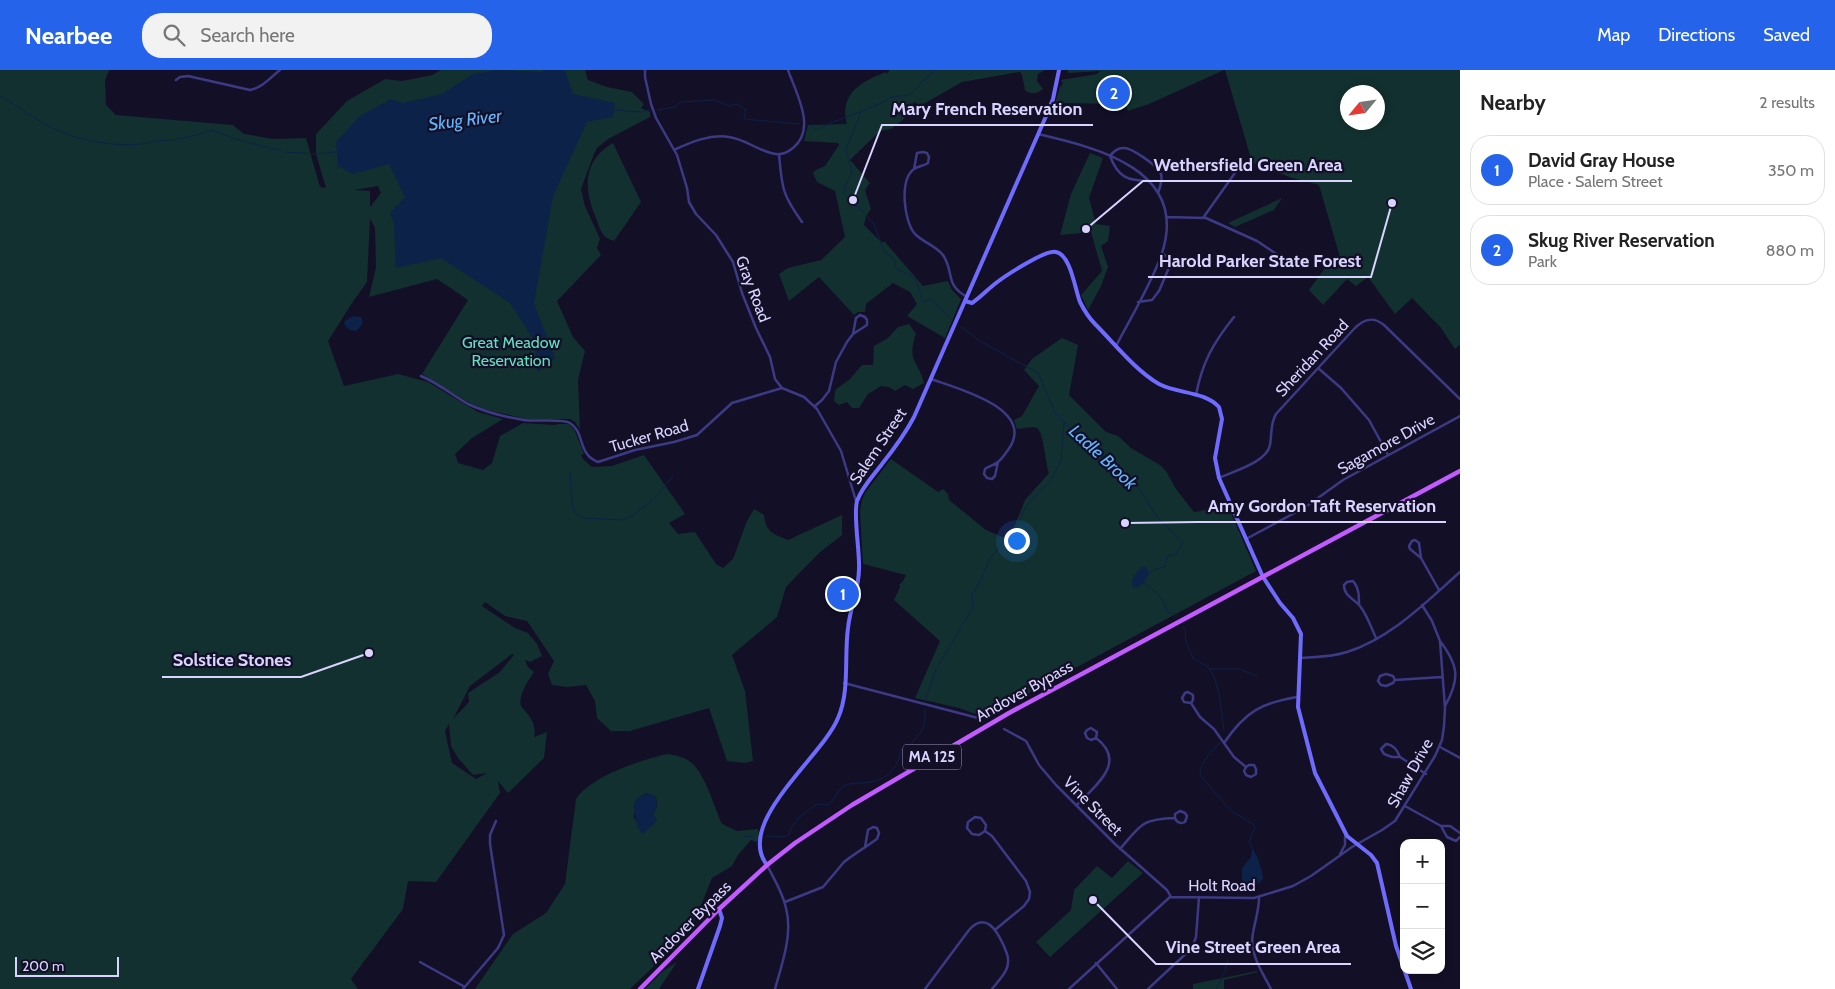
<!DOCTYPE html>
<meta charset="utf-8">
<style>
body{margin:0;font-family:Cabin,sans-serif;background:#f2f2f2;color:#222}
.controls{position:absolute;right:15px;bottom:15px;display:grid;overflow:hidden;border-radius:10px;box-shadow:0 2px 8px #0003}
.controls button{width:45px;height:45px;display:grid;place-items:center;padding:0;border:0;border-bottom:1px solid #e0e0e0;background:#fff;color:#222;font:25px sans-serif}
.compass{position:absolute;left:1340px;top:15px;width:45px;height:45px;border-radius:50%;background:#fff;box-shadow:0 2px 8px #0003;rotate:241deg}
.scale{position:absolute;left:15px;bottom:12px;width:104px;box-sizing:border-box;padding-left:5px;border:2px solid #d9d4ff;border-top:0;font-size:14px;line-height:18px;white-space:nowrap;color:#d9d4ff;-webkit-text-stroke:4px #130f26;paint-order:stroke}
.you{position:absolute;left:1016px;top:470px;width:18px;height:18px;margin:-12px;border:4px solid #fff;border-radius:50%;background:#1a73e8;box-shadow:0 0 0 8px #1a73e833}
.badge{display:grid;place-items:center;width:32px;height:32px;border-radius:50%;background:#2563eb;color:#fff;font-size:16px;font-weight:700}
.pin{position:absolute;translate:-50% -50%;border:2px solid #fff;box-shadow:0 1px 5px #0006}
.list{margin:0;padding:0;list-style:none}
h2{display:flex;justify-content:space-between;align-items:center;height:65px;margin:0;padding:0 20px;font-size:21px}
h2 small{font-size:16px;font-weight:400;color:#767676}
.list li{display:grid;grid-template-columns:32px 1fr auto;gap:15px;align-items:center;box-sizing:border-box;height:70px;margin:0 10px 10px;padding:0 10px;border:1px solid #e0e0e0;border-radius:20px}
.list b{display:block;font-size:19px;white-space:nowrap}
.list p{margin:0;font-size:16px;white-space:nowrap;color:#767676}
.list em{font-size:16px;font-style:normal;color:#767676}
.icon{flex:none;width:28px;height:28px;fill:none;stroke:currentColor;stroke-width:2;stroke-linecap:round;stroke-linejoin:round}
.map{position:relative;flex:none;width:1460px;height:919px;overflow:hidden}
header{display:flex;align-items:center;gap:30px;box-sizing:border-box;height:70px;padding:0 25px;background:#2563eb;color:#fff}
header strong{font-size:24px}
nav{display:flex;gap:28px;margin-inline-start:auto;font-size:18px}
.search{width:350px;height:45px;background:#f2f2f2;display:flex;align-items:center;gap:12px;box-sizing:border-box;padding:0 18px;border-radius:20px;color:#767676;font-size:19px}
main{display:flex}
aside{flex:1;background:#fff}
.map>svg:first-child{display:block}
.green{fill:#12302f;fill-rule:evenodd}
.water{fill:#0c2248}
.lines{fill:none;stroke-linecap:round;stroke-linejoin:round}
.stream{stroke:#0c2248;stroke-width:1}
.street{stroke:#3d3a85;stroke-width:2.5}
.secondary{stroke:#6f6bff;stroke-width:4}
.primary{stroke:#c25bff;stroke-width:4.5}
.labels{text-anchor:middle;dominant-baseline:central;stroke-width:4.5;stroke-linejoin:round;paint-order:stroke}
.shield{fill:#130f26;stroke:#9e99be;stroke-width:1}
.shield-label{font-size:15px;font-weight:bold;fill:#d9d4ff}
.street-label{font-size:16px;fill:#d9d4ff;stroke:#130f26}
.park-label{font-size:16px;fill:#5fe0c0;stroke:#130f26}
.water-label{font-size:18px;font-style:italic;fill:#62b6ff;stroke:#130f26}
.leader{fill:none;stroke:#d9d4ff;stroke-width:2}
.callout-dot{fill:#d9d4ff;stroke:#130f26;stroke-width:2}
.callout-label{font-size:18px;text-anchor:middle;font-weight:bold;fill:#d9d4ff;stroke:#130f26;stroke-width:4.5;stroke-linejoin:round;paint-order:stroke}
</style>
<header>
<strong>Nearbee</strong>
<div class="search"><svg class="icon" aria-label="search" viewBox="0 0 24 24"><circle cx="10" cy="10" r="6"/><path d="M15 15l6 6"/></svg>Search here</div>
<nav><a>Map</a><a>Directions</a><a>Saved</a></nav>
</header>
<main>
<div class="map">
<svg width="1460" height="919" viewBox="0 0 1460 919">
<rect width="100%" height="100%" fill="#130f26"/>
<path class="green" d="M 0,0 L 109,0 L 105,11 L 106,35 L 116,45 L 233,55 L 244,64 L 273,69 L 306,68 L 320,117 L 326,118 L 316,84 L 316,64 L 347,31 L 385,9 L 402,11 L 432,5 L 441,0 L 585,0 L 588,10 L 607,17 L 632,22 L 644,34 L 641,38 L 650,42 L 650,47 L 608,69 L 597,78 L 594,84 L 581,119 L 585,136 L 600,169 L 597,178 L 601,185 L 557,231 L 573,267 L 585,281 L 578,310 L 580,360 L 575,352 L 570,349 L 526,349 L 483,339 L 466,331 L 422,304 L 468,230 L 437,209 L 369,227 L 376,197 L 375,158 L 370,148 L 367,212 L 352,233 L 328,271 L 344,316 L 398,304 L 428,312 L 478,342 L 503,349 L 472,368 L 455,384 L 458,393 L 483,400 L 492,393 L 500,366 L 523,353 L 555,355 L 558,354 L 569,354 L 574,359 L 584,384 L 581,385 L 583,389 L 592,397 L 612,396 L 644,385 L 685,444 L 669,453 L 678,464 L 695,462 L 716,494 L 723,498 L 733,489 L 747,451 L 754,439 L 764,445 C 766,463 774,464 788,470 L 842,445 L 842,465 L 819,483 L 786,517 L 777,547 L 732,585 L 745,621 L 753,691 L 745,693 L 727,691 L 709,638 L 630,661 L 611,661 L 597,648 L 595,631 L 586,615 L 567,617 L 552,615 L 548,604 L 554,591 L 527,551 L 505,546 L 485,532 L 482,536 L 515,558 L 528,563 L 537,574 L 542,586 L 530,592 L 525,590 L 528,597 L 534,602 C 528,611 518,625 521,636 C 522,638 525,640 526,642 C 533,650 536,657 534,667 L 547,662 L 544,688 L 508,723 L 498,711 L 500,723 L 436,812 L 408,811 L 403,839 L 351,909 L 358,919 L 0,919 ZM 378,116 L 381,123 L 370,137 L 370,121 L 354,120 ZM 512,584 L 514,585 L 500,602 L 468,623 L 469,632 L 453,649 L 470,616 ZM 449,654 L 451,676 L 458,688 L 473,705 L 487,703 L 476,709 L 452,693 L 445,661 Z
M 890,0 L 1045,0 L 1038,4 L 1037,11 L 1043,19 C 1037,24 1031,25 1025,20 L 1022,5 L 1020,2 L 962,12 L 920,36 L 914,32 L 903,50 L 891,59 L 880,61 L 850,90 L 870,113 L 865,120 L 871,139 L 866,146 L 864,155 L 881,172 L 885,172 L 923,216 L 948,211 L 952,220 L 961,229 L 945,268 L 907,246 L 917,234 L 910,222 L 893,213 L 866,234 L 865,242 L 858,242 L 854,245 L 819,207 L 789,231 L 779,204 L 788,198 L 821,190 L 845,167 L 835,121 L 817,112 L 813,103 L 816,100 L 825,96 L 839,75 L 838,73 L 804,71 L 808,55 L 847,54 C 841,33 850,19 870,9 C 875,6 880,5 885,2 L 886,4 Z
M 1067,0 L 1224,0 L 1149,34 L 1128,41 L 1125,34 L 1055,33 L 1060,17 L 1063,14 L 1061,10 L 1097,4 L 1100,1 L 1069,3 Z
M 1225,0 L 1460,0 L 1460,275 L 1455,279 L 1441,258 L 1412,228 L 1395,244 L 1368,207 L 1356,216 L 1347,209 L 1323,235 L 1309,220 L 1327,195 L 1326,191 L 1342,194 L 1319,115 L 1289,107 L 1252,92 ZM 1348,22 L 1378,22 L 1378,52 L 1348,52 Z
M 613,73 L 641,132 L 614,171 C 611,170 609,169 607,168 C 601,165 598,153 596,148 C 583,119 583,90 613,73 Z
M 1090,83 L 1103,88 L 1089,128 L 1096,154 L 1110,156 L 1108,171 L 1101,176 L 1108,197 L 1101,216 L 1088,240 L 1081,225 L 1102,201 L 1091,162 L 1060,165 L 1071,124 Z
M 1282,128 L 1274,140 L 1235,157 L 1228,153 Z
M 909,254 L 916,264 C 906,291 919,291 924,313 L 913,319 L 905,315 L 895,321 L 889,317 L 881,316 L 868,324 L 859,338 L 852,338 L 847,332 L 839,335 L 834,331 L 835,320 L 850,309 L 862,295 L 873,295 L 874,276 L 888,268 L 898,257 Z
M 1062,268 L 1078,275 L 1069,325 L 1106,362 L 1118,366 L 1131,378 L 1160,395 L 1166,401 L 1176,419 L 1194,442 L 1228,436 L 1256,501 L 984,647 L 959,638 L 915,628 L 940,571 L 894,530 L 900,517 L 899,515 L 903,511 L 906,505 L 863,494 L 860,441 L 862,430 L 865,423 L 891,389 L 938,422 L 943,419 L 948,424 L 949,430 L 986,460 L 1009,470 L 1025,430 L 1049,403 C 1045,394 1044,362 1037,358 C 1032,356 1022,359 1017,359 L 1014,350 L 1022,346 L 1039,316 L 1024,300 L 1032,289 Z
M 667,684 C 675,685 685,687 692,693 C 706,706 714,737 722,754 L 737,761 L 758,759 L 759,768 L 757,772 L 751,770 L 738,785 L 732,796 L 712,808 L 696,848 L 681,870 L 630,919 L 475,919 L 513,864 L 546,843 L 565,814 L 576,729 C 591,706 641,690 667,684 ZM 647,723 L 656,727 L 657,737 L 653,744 L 655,752 L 643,763 L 634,747 L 635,740 L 634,737 L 636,729 Z
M 1128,791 L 1143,803 L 1050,887 L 1036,872 L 1071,840 L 1074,820 L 1097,796 L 1112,808 Z
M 677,892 L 659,919 L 645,919 L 663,901 Z
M 1257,901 L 1258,902 L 1224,910 L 1224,919 L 1193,919 L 1193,914 Z"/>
<path class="water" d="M 497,0 L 541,2 L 545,0 L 565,0 L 573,24 L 615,33 L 613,47 L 587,52 L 553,126 L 534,233 L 555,288 L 538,302 L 534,270 L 510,233 L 441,188 L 396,198 L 394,153 L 390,143 L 405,127 L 389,94 L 353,104 L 338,96 L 336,72 L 360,46 L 391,29 L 403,33 L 442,24 L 473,4 Z
M 353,246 L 361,247 L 363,251 L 361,256 L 356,261 L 349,260 L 344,254 L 345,251 Z
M 1144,496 L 1149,501 C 1146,511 1143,517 1133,518 C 1130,508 1136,502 1144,496 Z
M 647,723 L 656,727 L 657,737 L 653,744 L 657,750 L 643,764 C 635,756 636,746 634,737 L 636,729 Z
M 1252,778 C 1257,783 1262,800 1263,808 C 1258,818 1249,814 1241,820 L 1239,819 L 1242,812 L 1242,798 L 1251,787 Z"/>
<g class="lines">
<path class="stream" d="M 0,26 C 20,37 38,52 59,61 C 81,71 117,77 141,74 C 146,74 151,72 156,71 C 177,70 192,67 212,60 L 235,69 L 282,81
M 614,40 L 641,42 L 650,40
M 658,40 L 675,37 L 681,32 L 715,30 L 729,36 L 737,34 L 746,40 L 744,49 L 799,54
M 861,42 L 846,79 L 852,103 L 848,109 L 843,123 L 854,136 L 859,137 L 872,152 L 874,154 L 884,181 L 895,190 L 896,199 L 911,205 L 916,211 L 923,232 L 932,229 L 950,249
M 810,54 L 817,60 L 831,53 L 875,36 L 892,27 L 909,25 L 935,0
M 285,82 L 316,84 L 336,82
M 961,257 L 980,271 L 1038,303 L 1055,343 L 1079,367 L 1115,396 L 1119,403 L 1137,416 L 1158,448 L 1183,472 L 1175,485 L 1167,486 L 1165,496 L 1154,500 L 1148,505
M 570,403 L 572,434 L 576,444 L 584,448 L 622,450 L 632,446 L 653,430
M 655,428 L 673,406
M 1144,513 C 1155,522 1165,528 1167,542 L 1176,544 L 1176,546
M 1183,557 L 1186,561 L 1185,569 L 1193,588 L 1208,597 L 1214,607 L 1219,623 L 1224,660
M 1209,599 L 1239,599 L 1257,606
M 925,631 L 936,600 L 973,537 L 972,525 L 982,508 L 989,490 L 1008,466 L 1015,460 L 1025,438 L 1032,429 L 1050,412 L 1061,390 L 1064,353
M 1220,673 C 1212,680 1200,693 1200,705 L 1229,739 L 1254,755 L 1255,757 L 1249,772 L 1253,779
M 767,766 L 785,767 L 789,765 C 791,751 807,741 817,734 L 828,735 C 836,730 836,719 846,715 C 850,713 857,713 862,713 C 884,711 896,704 901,680 C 909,678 910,676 914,670 C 925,659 925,655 925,639
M 744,767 L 754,766
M 1216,919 L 1225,902 L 1228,890"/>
<path class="street" d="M 645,0 L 645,7 L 651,34 L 656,48 L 677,85 L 687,118 L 689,132 L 696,144 L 716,165 L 733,192 L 742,223 L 756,258 L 770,287 L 775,309 L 782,318 L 804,327 L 817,339 L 841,381 L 856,431
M 176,10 L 180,7 L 188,6 L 250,20 C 262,18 271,7 280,0
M 1038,64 C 1098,78 1189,100 1162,183 C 1152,213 1131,247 1116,276
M 674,80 C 691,72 710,64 729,67 C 746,69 759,82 776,84 C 782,85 788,82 793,78 C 817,59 796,23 788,0
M 779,84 C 782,118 782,124 802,152
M 914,99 L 917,83 L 923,82 L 927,83 L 929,87 L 928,93 C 924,96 918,96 914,99 C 899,110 904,152 915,164 C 924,173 935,175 943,185 C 955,203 944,214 967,227
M 1150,111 C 1127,111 1118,107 1110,86 C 1113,82 1117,78 1123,78 C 1131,77 1158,96 1161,104 C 1163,110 1160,117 1158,123
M 1166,147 L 1206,148 L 1257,171 L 1278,185
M 1203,148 L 1242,93
M 1138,232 L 1152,230 L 1159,221 L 1171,193 L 1166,186 L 1162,183
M 1318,298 L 1341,318 L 1369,350 L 1388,385
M 421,306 C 438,313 452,325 468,334 C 485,342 505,347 524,350 C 535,352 562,348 570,353 C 585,362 577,384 598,392 L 635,380 L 674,372 L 697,365 L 732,333 L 782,318
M 931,309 C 956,318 1038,339 1008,380 C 1005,384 1002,389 998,392 C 995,395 989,396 985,399 L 984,404 L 987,408 L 992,409 L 995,406 L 998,392
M 1196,325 C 1202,293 1213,273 1234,247
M 815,336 L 822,330 L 829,321 L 836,292 L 847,272 L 853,264 L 867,255 L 867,250 L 865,247 L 860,245 L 856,248 L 853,264
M 1219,408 C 1234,401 1267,392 1270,375 C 1272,364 1270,354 1276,344 L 1353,260 C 1362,250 1372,245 1384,255 L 1460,329
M 1246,469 L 1304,438 L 1343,410 L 1460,346
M 1421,488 L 1419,473 L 1415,470 L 1412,471 L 1409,476 L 1410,479 L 1421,488 L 1439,520
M 1359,534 C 1359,526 1359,518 1353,511 L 1347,512 L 1344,515 C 1344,527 1354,528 1360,536 C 1367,545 1371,557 1376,568
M 1440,571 C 1459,596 1460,609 1445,636
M 1301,588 C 1316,587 1332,587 1347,582 C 1391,568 1426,532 1460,502
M 1395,610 L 1393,613 L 1386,616 L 1381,615 L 1378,611 L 1380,606 L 1386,604 L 1393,606 L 1395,610 L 1442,607
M 844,613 L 978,648
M 1191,633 L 1184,632 L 1182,628 L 1185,623 L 1188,622 L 1193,625 L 1193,630 L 1191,633 L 1200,647 L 1214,659 L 1234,687 L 1246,697 L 1244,701 L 1246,705 L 1251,707 L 1256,704 L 1256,699 L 1254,695 L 1249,695 L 1246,697
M 1004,659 L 1026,671 L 1039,695 L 1056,715 L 1115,774 L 1167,820 L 1171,827
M 1224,673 C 1245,642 1261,633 1297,627
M 1440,677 L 1460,688
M 1400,687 C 1397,680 1394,675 1386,674 L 1381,679 L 1384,684 L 1392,687 L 1400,687 L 1426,704
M 1077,735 C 1095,716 1128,692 1096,668 L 1091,670 L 1087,668 L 1085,663 L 1087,660 L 1091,658 L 1097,662 L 1096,668
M 1405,736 L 1441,756 L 1450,756 L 1460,763
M 1441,756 L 1447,767 L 1456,771 L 1460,767
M 985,761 L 986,755 L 981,748 L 975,747 L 968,752 L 967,758 L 972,764 L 979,765 L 985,761 L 992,766 L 1026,811 L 1030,822 L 1029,829 L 1024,836 L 996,859
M 1120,779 C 1141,755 1141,749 1175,748 C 1177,753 1181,754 1185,752 L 1187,746 L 1185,743 L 1180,741 L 1175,744 L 1175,748
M 1340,784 L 1345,775 L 1345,766
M 767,795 C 774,809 783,823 786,838 C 793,864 782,894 775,919
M 1259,828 C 1259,840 1255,851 1253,863 C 1249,883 1262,902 1271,919
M 785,832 L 823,817 L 844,792 C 854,784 866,777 877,769 L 879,763 L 877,758 L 873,757 L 868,760 L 865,777
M 420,892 L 465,917
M 1096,893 L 1117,919
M 463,919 L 498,878 L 504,865 L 490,774 L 490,765 L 496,751
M 925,919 L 969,860 C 985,842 996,859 1003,874 C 1005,879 1009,886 1008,892 C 1008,902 998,911 992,919
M 1069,919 L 1170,827 L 1254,828 L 1293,816 L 1311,806 L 1352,777 L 1382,760 L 1395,751 L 1435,686 L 1442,670 L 1444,656 L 1445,638 L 1440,571 L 1432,551 L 1422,535
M 1148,919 L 1192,878 L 1196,867 L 1199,827"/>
<path class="secondary" d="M 965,231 L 972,233 C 981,227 988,219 996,213 C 1005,206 1046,179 1056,182 C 1071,185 1075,220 1080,232 C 1084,240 1089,248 1095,254 C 1115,274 1135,300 1159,314 C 1178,324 1204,321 1219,337 L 1222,349 L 1215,388 L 1219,408 L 1263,507 L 1280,533 L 1293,548 L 1301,564 L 1298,637 L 1315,703 L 1347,766 L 1371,785 L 1377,793 L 1396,876 L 1411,919
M 767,795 C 734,753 823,686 838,648 C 850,621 844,587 848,558 C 850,538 859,519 859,499 C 860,482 853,445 857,431 C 862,417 873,406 882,394 C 894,379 905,364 914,347 L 1047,44 L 1053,29 L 1059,0
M 698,919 L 720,856 L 722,848 L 719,839"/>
<path class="primary" d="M 640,919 L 719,839 L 767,795 L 795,773 L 852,735 L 1009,643 L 1460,401"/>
</g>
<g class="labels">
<rect class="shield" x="903" y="674.5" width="58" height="25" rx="4"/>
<g class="shield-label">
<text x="932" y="687">MA 125</text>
</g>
<g class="street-label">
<text transform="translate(753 219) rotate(69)">Gray Road</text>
<text transform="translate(1312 288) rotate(-47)">Sheridan Road</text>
<text transform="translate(649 366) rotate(-16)">Tucker Road</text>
<text transform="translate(1386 374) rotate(-29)">Sagamore Drive</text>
<text transform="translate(878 376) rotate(-56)">Salem Street</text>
<text transform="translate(1024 621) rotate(-29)">Andover Bypass</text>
<text transform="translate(1410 703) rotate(-61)">Shaw Drive</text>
<text transform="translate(1093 736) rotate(45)">Vine Street</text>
<text x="1222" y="815">Holt Road</text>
<text transform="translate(690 852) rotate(-45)">Andover Bypass</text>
</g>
<g class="park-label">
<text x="511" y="272">Great Meadow<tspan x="511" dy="18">Reservation</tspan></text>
</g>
<g class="water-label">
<text transform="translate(465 50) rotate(-7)">Skug River</text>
<text transform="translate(1103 387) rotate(43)">Ladle Brook</text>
</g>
</g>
<path class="leader" d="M853 130L882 55H1093M1086 159L1143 111H1352M1392 133L1371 207H1148M1125 453L1197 452H1446M369 583L301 607H162M1093 830L1156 894H1351"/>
<g class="callout-dot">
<circle cx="853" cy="130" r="5"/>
<circle cx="1086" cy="159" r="5"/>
<circle cx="1392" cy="133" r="5"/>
<circle cx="1125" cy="453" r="5"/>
<circle cx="369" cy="583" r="5"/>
<circle cx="1093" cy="830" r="5"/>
</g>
<g class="callout-label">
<text x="987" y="45">Mary French Reservation</text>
<text x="1248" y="101">Wethersfield Green Area</text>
<text x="1260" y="197">Harold Parker State Forest</text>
<text x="1322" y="442">Amy Gordon Taft Reservation</text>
<text x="232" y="596">Solstice Stones</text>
<text x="1253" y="883">Vine Street Green Area</text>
</g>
</svg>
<div class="controls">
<button>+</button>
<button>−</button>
<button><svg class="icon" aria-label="layers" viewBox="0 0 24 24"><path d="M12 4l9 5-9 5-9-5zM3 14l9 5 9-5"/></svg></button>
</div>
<svg class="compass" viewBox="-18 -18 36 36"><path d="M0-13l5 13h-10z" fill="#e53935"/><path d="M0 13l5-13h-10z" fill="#767676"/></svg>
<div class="scale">200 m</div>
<div class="you"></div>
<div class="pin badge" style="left:843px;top:524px">1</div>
<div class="pin badge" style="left:1114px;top:23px">2</div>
</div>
<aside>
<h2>Nearby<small>2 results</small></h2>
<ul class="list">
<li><span class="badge">1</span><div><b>David Gray House</b><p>Place · Salem Street</p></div><em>350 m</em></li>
<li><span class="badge">2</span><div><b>Skug River Reservation</b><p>Park</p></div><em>880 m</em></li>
</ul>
</aside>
</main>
